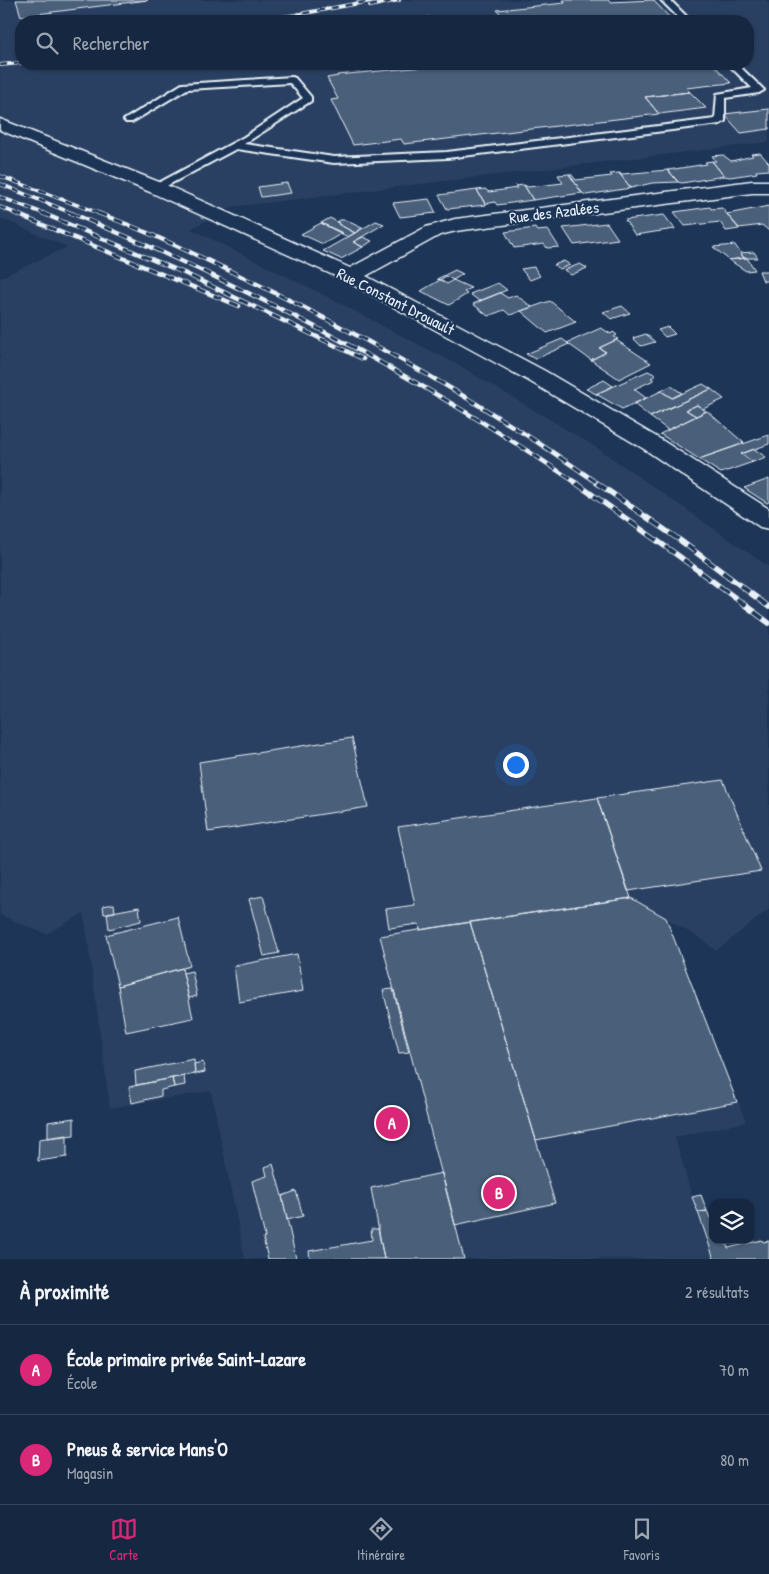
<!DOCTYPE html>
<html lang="fr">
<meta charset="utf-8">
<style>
body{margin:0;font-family:"Patrick Hand",sans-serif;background:#23344c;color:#f1f3f6}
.controls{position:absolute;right:15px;bottom:15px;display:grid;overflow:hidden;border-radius:10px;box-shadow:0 1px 4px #0004}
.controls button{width:45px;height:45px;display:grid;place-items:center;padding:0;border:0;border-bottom:1px solid #35445a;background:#162841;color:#f1f3f6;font:25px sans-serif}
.you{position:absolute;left:515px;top:764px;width:18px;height:18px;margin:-12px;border:4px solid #fff;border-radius:50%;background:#1a73e8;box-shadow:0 0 0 8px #1a73e833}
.badge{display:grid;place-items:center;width:32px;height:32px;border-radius:50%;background:#db2777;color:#fff;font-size:16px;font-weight:700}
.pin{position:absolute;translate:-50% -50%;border:2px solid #fff;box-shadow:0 1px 5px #0006}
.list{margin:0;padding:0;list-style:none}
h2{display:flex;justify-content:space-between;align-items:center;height:65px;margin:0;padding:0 20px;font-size:21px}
h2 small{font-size:16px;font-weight:400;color:#9ea6b1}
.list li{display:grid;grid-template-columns:32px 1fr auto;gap:15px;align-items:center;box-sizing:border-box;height:90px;padding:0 20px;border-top:1px solid #35445a}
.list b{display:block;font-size:19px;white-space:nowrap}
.list p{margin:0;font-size:16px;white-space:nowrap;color:#9ea6b1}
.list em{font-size:16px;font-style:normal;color:#9ea6b1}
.icon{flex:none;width:28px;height:28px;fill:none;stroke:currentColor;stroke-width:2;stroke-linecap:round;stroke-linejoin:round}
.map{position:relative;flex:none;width:769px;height:1259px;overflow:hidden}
.search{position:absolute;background:#162841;box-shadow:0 1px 4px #0004;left:15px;right:15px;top:15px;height:55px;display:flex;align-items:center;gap:12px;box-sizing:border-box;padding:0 18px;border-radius:20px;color:#9ea6b1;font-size:19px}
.sheet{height:245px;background:#162841}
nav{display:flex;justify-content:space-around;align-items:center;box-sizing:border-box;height:70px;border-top:1px solid #35445a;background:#162841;font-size:14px;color:#9ea6b1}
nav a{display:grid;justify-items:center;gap:2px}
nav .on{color:#db2777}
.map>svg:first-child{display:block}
.built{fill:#2a4162;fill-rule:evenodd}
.building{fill:#495e7a;stroke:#e8f1f8}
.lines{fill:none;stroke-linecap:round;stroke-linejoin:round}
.lane-casing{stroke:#e8f1f8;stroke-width:4}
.street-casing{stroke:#e8f1f8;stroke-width:3}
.lane{fill:#1d3557;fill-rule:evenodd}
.street{fill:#1d3557;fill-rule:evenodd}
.rail-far2-casing{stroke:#e8f1f8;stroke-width:4}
.rail-far1-casing{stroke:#e8f1f8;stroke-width:4.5}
.rail-casing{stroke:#e8f1f8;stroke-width:5.5}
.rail-far2{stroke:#1d3557;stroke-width:2.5;stroke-dasharray:7;stroke-linecap:butt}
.rail-far1{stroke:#1d3557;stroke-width:3;stroke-dasharray:9;stroke-linecap:butt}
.rail{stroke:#1d3557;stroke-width:4;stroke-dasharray:11;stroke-linecap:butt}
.labels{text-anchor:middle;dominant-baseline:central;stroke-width:4.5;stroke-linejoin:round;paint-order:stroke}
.far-street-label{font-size:16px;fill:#e8f1f8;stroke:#1d3557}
</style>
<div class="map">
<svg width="769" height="1259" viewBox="0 0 769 1259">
<rect width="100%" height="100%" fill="#1d3557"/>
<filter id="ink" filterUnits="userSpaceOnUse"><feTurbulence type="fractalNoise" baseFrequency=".02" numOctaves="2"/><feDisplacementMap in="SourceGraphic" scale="10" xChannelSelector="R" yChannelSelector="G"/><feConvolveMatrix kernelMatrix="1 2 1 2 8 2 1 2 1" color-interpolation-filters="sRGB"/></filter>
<g filter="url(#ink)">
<path class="built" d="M 0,0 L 766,0 L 769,4 L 769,142 L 232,207 L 191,229 L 314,290 L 460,366 L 599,449 L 769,567 L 769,909 L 716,951 L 703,940 L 667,919 L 746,1122 L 675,1137 L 692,1197 L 714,1259 L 245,1259 L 211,1091 L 110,1108 L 84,913 L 46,934 L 0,915 L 0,278 L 67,247 L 0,218 ZM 21,21 L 748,21 L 748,64 L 21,64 Z"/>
<path class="building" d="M 16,0 L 148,0 L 21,16 Z
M 563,0 L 608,0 L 610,2 L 653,0 L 673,21 L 507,21 L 497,10 L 565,3 Z
M 501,15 L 507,21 L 486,21 L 483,17 Z
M 429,17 L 433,21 L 400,21 Z
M 457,64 L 713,64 L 731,83 L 686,88 L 690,92 L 645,97 L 659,114 L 404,144 L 401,139 L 353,145 L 331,100 L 338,99 L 327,78 L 338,76 L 337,75 Z
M 690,92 L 706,108 L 659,114 L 645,97 Z
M 769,109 L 769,129 L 741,133 L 724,114 Z
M 760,153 L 769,163 L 769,170 L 756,171 L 757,173 L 730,177 L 724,176 L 712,161 L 716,161 L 712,156 L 723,155 L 731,161 L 753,156 L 751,154 Z
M 712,161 L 724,176 L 682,183 L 678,182 L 668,170 L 707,164 L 705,162 Z
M 668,170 L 678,182 L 652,183 L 631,188 L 619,173 L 622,174 Z
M 619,173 L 631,188 L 586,195 L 582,193 L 569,174 L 571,174 L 576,180 L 612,176 L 610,174 Z
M 569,174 L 582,193 L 533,200 L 524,185 L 528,187 L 563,183 L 558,175 Z
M 287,183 L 291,193 L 261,197 L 258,187 Z
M 524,185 L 533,200 L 497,205 L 495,202 L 485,204 L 477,190 L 485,189 L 489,192 L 517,188 L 515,186 Z
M 477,190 L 486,205 L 447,209 L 439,195 Z
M 429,199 L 436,213 L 400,217 L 393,203 Z
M 769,206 L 769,231 L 762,225 L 739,228 L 727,214 Z
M 710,207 L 711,209 L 722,208 L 739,229 L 726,231 L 720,222 L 685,226 L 674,212 Z
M 664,215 L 675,229 L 635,235 L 625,220 Z
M 330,218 L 339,223 L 338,224 L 355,233 L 348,237 L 321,223 Z
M 339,220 L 345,220 L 362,228 L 355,233 L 338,224 L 339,223 L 336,222 Z
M 376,221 L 384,224 L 353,242 L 363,247 L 341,259 L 323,251 Z
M 321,223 L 343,233 L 323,244 L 301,234 Z
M 607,223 L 618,239 L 574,245 L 563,228 Z
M 535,228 L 537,231 L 548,230 L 559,247 L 547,248 L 544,244 L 514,248 L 505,232 Z
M 363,237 L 372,241 L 363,247 L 353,242 Z
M 735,245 L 744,258 L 729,260 L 713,247 Z
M 754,252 L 758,258 L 744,258 L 740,253 Z
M 747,258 L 755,270 L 746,271 L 729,260 Z
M 564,261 L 570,265 L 560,269 L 554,265 Z
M 580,264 L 587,268 L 571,275 L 564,270 Z
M 534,267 L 540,276 L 530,280 L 521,269 Z
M 455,270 L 463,274 L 453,280 L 446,276 L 440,280 L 437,279 Z
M 759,271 L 768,271 L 769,281 L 763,281 Z
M 440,280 L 447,284 L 453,280 L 471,288 L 464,292 L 467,294 L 449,305 L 421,291 Z
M 498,283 L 507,290 L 479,301 L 470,294 Z
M 500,293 L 508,298 L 516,295 L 532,307 L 510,315 L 504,310 L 488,316 L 473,304 Z
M 550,301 L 576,322 L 547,333 L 521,311 Z
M 622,306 L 630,313 L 611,319 L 603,312 Z
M 668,327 L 675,334 L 665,337 L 658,330 Z
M 601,328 L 611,334 L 613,332 L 617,335 L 614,337 L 618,339 L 599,348 L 606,352 L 591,360 L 567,343 Z
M 646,334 L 655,342 L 641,346 L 633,338 Z
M 562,339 L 569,344 L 535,359 L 526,354 Z
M 616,340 L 651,363 L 619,379 L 591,360 L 606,352 L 599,348 Z
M 648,371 L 656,375 L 651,378 L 654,380 L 634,389 L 646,398 L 622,409 L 596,394 Z
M 604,380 L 613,386 L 596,394 L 586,389 Z
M 703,384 L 711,389 L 650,417 L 634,404 L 661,391 L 672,398 Z
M 671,386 L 682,393 L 672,398 L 661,391 Z
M 711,389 L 724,399 L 703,409 L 697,405 L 686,410 L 696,416 L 668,430 L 650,417 Z
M 697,405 L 706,411 L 696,416 L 686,410 Z
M 707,411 L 744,443 L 699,459 L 660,434 Z
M 769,435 L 769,444 L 741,454 L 753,462 L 721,473 L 699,459 Z
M 754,449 L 766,457 L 753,462 L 741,454 Z
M 769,479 L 769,502 L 767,503 L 744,488 Z
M 352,738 L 368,807 L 208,832 L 199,762 Z
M 723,780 L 761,871 L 628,891 L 597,798 Z
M 597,798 L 631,898 L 420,930 L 419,924 L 389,928 L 386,909 L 415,905 L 398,827 Z
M 263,896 L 279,953 L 264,956 L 249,899 Z
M 631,898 L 666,918 L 737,1102 L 536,1140 L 470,922 Z
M 114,904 L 115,912 L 104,914 L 103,906 Z
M 139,907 L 141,921 L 109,929 L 107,913 Z
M 178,917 L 190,966 L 118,986 L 106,935 Z
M 470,922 L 555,1203 L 455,1225 L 380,936 Z
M 297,954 L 303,991 L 239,1002 L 234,966 Z
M 182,968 L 193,1018 L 126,1032 L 118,986 Z
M 192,971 L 197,996 L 189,998 L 183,973 Z
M 393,989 L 409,1052 L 399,1053 L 383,990 Z
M 194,1059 L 195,1074 L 136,1085 L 135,1071 Z
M 203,1062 L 205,1072 L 195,1074 L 194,1064 Z
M 184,1076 L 185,1085 L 174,1087 L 172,1078 Z
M 172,1078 L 174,1087 L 161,1090 L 161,1096 L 132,1103 L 129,1087 Z
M 74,1118 L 74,1135 L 48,1138 L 48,1122 Z
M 67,1135 L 67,1157 L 38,1161 L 39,1139 Z
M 273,1164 L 282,1196 L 296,1259 L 268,1259 L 263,1238 L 265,1237 L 252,1181 L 267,1176 L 265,1167 Z
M 442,1173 L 464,1259 L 384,1259 L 371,1188 Z
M 296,1191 L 303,1216 L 287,1220 L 282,1196 Z
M 701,1195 L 707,1211 L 698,1212 L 692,1197 Z
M 707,1211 L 710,1218 L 713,1218 L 713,1240 L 725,1240 L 728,1248 L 762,1240 L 763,1242 L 769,1241 L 769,1259 L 714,1259 L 698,1212 Z
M 371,1229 L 378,1229 L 384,1259 L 310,1259 L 309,1251 L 372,1240 Z"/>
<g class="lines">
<g class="lane-casing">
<path id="lane" d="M 661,0 L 670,0 L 691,21 L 682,21 Z
M 728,64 L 737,64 L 764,90 L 759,93 L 725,98 L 725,121 L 720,124 L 447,158 L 334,163 L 236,149 L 157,191 L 153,190 L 152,188 L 153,186 L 244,137 L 303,98 L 290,83 L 187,89 L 132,122 L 126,122 L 124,120 L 182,84 L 292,77 L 295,78 L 311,97 L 311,101 L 244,144 L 334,157 L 447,152 L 715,119 L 717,94 L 752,88 Z"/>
</g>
<g class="street-casing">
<path id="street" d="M 0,119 L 164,184 L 350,268 L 426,227 L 455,219 L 752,181 L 769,181 L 769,193 L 752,193 L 456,231 L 440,235 L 366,276 L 545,371 L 660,439 L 769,509 L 769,529 L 760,527 L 644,449 L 529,381 L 344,280 L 150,192 L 0,130 Z"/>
</g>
<use href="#lane" class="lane"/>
<use href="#street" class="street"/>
<g class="rail-far2-casing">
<path id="rail-far2" d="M 370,6 L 399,0
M 262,21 L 376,0
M 0,65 L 21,63
M 0,176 L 101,214
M 0,184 L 74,214
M 0,197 L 45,214
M 0,207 L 17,214"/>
</g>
<g class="rail-far1-casing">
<path id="rail-far1" d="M 14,213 L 239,306
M 42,213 L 184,273 L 363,359
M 71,213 C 251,287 416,375 578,484
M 98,213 C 152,233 205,259 257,284 C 375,342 491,408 599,484"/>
</g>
<g class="rail-casing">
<path id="rail" d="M 576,483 L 680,557 L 769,623
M 597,483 L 681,541 L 769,607"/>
</g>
<use href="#rail-far2" class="rail-far2"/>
<use href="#rail-far1" class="rail-far1"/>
<use href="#rail" class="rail"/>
</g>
</g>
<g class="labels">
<g class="far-street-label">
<text transform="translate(554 212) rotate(-7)">Rue des Azalées</text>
<text transform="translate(396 301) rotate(27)">Rue Constant Drouault</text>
</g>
</g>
</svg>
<div class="controls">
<button><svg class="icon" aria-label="layers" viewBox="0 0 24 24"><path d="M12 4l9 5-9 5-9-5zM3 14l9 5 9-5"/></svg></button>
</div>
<div class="you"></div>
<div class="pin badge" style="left:392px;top:1123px">A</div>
<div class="pin badge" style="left:499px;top:1193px">B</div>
<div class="search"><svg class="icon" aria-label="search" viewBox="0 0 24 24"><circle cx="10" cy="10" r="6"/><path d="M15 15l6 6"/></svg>Rechercher</div>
</div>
<section class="sheet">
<h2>À proximité<small>2 résultats</small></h2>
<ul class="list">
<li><span class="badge">A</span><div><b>École primaire privée Saint-Lazare</b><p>École</p></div><em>70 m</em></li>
<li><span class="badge">B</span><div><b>Pneus &amp; service Mans'O</b><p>Magasin</p></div><em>80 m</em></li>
</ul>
</section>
<nav>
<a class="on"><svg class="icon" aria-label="map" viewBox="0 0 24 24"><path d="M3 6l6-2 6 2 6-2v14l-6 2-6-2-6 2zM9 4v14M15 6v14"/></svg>Carte</a>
<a><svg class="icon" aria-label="directions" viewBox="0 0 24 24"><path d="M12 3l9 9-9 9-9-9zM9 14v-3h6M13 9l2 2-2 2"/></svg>Itinéraire</a>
<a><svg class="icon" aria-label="saved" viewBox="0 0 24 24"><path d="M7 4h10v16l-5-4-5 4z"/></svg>Favoris</a>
</nav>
